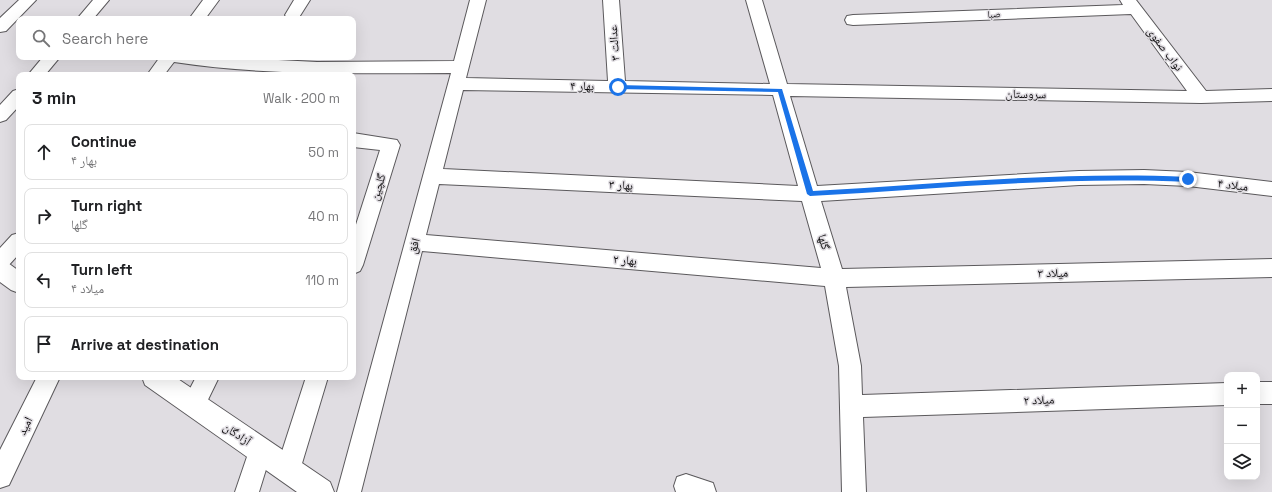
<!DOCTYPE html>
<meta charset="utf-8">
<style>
body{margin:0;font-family:"Space Grotesk","Noto Naskh Arabic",sans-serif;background:#f6f6f6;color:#202124}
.controls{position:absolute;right:12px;bottom:12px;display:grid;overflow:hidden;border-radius:8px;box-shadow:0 4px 16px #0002}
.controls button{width:36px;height:36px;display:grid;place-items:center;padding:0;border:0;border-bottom:1px solid #e0e0e0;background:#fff;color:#202124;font:20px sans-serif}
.stop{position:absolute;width:12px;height:12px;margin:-9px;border:3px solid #1a73e8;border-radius:50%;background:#fff}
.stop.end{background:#1a73e8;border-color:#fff;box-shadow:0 1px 4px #0008}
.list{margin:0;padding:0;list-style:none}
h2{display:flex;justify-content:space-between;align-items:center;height:52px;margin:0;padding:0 16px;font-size:17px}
h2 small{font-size:13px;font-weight:400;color:#757577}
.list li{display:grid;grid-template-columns:26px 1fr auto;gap:12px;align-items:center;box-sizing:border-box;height:56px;margin:0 8px 8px;padding:0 8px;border:1px solid #e0e0e0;border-radius:8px}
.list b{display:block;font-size:15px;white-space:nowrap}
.list p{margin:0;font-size:13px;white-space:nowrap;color:#757577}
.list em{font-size:13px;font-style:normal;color:#757577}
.icon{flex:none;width:22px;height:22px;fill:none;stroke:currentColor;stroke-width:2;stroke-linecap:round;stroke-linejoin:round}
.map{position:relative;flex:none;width:1272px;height:492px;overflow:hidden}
.search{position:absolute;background:#fff;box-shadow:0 4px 16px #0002;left:16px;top:16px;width:340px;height:44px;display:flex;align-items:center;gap:10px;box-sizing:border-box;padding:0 14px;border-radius:8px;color:#757577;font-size:15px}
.panel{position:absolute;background:#fff;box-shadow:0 4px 16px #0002;left:16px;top:72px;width:340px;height:308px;border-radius:8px}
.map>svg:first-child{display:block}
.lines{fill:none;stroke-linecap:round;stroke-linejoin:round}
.street-casing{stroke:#5b595c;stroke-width:2}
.secondary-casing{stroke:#5b595c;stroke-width:2}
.street{fill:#fff;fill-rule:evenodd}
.secondary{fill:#fff;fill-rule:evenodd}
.route{fill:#1a73e8}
.labels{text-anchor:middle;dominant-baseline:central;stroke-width:3;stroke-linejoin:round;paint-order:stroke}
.far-street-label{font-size:10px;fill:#0e0d0e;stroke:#e0dde2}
.street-label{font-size:12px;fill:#0e0d0e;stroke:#e0dde2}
</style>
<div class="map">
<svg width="1272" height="492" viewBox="0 0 1272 492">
<rect width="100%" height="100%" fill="#e0dde2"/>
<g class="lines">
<g class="street-casing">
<path id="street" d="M 19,0 L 36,0 L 6,31 L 0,32 L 0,18 Z
M 93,0 L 109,0 L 93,19 L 77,19 Z
M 203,0 L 219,0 L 205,19 L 189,19 Z
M 294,0 L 310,0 L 298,19 L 288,19 L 285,15 Z
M 470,0 L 486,0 L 466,78 L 608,81 L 603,0 L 619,0 L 625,81 L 770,84 L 746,0 L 762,0 L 787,84 L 1187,91 L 1131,14 L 853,25 L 847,24 L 845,20 L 847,16 L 853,15 L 1123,5 L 1120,0 L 1136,0 L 1206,91 L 1272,89 L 1272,101 L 1201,103 L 790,96 L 817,186 L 1079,171 L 1144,170 L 1188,172 L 1272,182 L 1272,196 L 1188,186 L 1144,184 L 1079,185 L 821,201 L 842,269 L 1272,259 L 1272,277 L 846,287 L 861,366 L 862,395 L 1227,383 L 1227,405 L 863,417 L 866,492 L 842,492 L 839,366 L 825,286 L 422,251 L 361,492 L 337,492 L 451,73 C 358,73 265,76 174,62 L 164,75 L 147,75 L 160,57 L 223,57 L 317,62 L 454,61 ZM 463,90 L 773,95 L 798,186 L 443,169 ZM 439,184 L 802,201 L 821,268 L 426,235 Z
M 43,57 L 60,57 L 45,75 L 28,75 Z
M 19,89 L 19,106 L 6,120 L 0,122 L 0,105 L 13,91 Z
M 353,133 L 397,140 L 400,145 L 363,265 L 360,271 L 353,274 L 353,234 L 380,150 L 353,147 Z
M 19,233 L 19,254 L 7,267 L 0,270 L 0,248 L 12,235 Z
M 37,377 L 60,377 L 9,485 L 0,488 L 0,450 Z
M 196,377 L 219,377 L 202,412 L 194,415 L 186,412 L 182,404 Z
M 306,377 L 328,377 L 300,470 L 297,479 L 288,482 L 279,479 L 276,470 Z
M 1257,382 L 1272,382 L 1272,404 L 1257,404 Z
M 260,438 L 268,442 L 272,450 L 259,492 L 235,492 L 252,442 Z
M 686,474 L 713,483 L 716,492 L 676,492 L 674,486 L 677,477 Z"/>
</g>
<g class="secondary-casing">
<path id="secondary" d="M 0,260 L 8,263 L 19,271 L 19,293 L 11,290 L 0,282 Z
M 142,377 L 175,377 L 330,482 L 334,492 L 297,492 L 145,385 Z"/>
</g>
<use href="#street" class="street"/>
<use href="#secondary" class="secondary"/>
</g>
<path class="route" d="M 618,85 L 782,89 L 813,191 C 938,184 1063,171 1188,177 L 1191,179 L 1188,182 C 1062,176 936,189 810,196 L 807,194 L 778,92 L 618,89 L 615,87 Z"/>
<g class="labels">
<g class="far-street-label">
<text transform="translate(994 14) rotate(-2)">صبا</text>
</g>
<g class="street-label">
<text transform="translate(614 43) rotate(-94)">عدالت ۳</text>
<text transform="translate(1165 49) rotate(53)">نواب صفوی</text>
<text transform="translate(582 86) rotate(1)">بهار ۴</text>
<text transform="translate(1026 94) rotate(1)">سروستان</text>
<text transform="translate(621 185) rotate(3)">بهار ۳</text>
<text transform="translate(1233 185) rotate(7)">میلاد ۴</text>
<text transform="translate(378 187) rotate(-73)">گلچین</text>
<text transform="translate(824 242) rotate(74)">گلها</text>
<text transform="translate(414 246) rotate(-75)">افق</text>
<text transform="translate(625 260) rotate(5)">بهار ۲</text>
<text transform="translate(1053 273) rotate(-1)">میلاد ۳</text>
<text transform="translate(1039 400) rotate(-2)">میلاد ۲</text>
<text transform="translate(25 426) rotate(-64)">امید</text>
<text transform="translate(237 434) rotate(34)">آزادگان</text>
</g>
</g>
</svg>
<div class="controls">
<button>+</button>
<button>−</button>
<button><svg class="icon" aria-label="layers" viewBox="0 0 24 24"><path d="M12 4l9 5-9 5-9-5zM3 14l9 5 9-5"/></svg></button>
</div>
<div class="stop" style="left:618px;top:87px"></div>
<div class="stop end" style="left:1188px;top:179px"></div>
<div class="search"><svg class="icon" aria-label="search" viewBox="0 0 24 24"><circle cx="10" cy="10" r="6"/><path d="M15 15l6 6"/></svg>Search here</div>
<section class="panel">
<h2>3 min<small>Walk · 200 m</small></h2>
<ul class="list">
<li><svg class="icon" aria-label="ahead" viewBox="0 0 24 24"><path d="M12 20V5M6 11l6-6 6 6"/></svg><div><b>Continue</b><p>بهار ۴</p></div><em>50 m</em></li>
<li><svg class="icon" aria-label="right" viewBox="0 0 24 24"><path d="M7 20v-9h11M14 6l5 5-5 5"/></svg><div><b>Turn right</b><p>گلها</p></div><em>40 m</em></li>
<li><svg class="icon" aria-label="left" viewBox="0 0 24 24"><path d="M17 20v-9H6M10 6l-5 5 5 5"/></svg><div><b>Turn left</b><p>میلاد ۴</p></div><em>110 m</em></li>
<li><svg class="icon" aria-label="arrive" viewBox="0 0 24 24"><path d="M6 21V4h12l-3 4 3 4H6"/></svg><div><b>Arrive at destination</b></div></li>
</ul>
</section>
</div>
